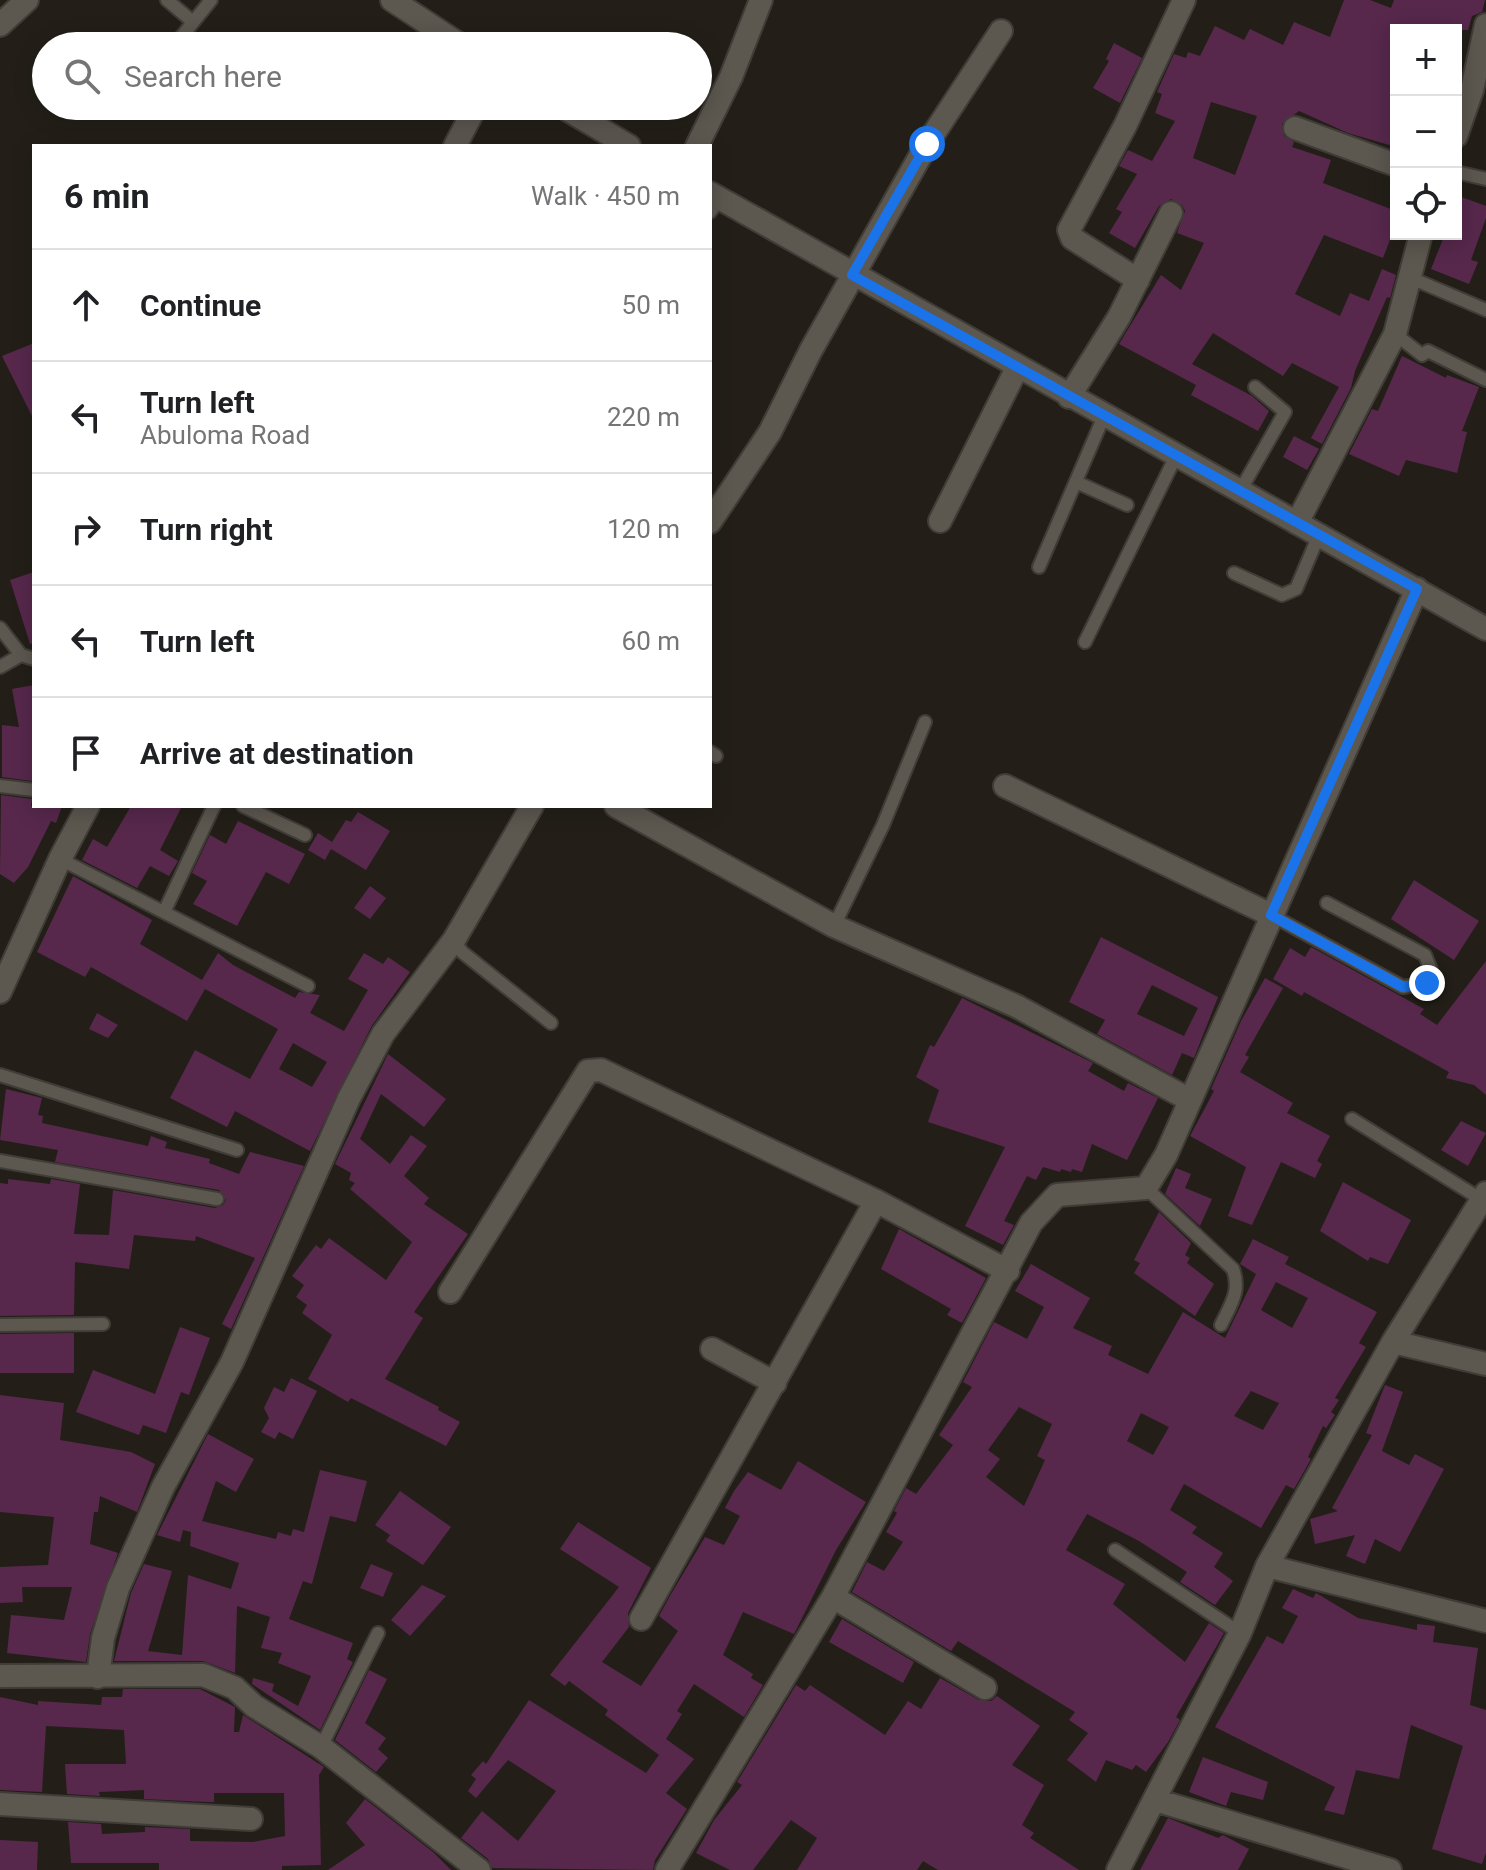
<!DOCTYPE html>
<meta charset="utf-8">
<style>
body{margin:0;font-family:Roboto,sans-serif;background:#f2f2f2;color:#202124}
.controls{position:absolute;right:24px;top:24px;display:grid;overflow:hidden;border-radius:0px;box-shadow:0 4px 20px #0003}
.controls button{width:72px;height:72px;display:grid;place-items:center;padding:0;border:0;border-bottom:2px solid #e0e0e0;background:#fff;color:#202124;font:40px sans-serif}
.stop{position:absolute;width:24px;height:24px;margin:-18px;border:6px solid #1a73e8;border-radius:50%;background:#fff}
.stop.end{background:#1a73e8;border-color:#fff;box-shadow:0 2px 8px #0008}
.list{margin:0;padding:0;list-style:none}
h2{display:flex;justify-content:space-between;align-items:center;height:104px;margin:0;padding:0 32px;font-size:34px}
h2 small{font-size:26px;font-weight:400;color:#757577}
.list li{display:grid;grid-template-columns:52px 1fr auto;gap:24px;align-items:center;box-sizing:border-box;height:112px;padding:0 32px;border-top:2px solid #e0e0e0}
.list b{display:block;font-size:30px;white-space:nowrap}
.list p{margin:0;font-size:26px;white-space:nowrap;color:#757577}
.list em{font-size:26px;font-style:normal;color:#757577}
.icon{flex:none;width:44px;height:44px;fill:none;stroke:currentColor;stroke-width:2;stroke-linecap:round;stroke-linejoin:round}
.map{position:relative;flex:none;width:1486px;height:1870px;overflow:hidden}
.search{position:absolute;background:#fff;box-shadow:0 4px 20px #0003;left:32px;top:32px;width:680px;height:88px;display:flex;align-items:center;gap:20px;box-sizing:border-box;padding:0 28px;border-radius:44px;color:#757577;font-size:30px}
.panel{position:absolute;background:#fff;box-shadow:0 4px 20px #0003;left:32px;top:144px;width:680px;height:664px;border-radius:0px}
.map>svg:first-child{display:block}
.building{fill:#57284c;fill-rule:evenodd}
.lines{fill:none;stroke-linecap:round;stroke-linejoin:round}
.service-casing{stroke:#403d38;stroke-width:16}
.minor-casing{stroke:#403d38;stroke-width:26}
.tertiary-casing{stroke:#403d38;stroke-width:26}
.service{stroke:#5c574f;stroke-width:12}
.minor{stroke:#5c574f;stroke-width:22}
.tertiary{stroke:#5c574f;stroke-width:22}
.route{stroke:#1a73e8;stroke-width:10}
</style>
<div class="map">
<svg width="1486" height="1870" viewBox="0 0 1486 1870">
<rect width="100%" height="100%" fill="#231f18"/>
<path class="building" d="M 1344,0 L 1370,0 L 1391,8 L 1394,0 L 1485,0 L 1482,12 L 1472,16 L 1468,30 L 1396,30 L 1396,147 L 1348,133 L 1299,111 L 1282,124 L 1284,136 L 1294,142 L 1292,147 L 1331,160 L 1323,183 L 1396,211 L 1396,224 L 1383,258 L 1324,235 L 1295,294 L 1340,316 L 1350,293 L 1369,301 L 1382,269 L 1396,275 L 1390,298 L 1387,297 L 1355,371 L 1351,388 L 1322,444 L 1311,438 L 1339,387 L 1292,363 L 1283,376 L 1213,333 L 1192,364 L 1252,396 L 1269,411 L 1258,431 L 1191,395 L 1196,385 L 1119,344 L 1161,275 L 1181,290 L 1204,243 L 1177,233 L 1185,211 L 1182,205 L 1171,199 L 1159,206 L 1135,248 L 1109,233 L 1122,212 L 1116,209 L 1137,174 L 1119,166 L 1128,150 L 1152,161 L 1175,121 L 1155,113 L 1162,94 L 1157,92 L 1174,54 L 1186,58 L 1188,52 L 1200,56 L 1215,26 L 1244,40 L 1250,29 L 1283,45 L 1294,22 L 1330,37 ZM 1211,102 L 1257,116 L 1235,175 L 1193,158 Z
M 1114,43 L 1142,58 L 1120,103 L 1093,88 L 1109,61 L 1106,59 Z
M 1456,195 L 1486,206 L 1486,218 L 1471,260 L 1478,262 L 1469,284 L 1431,269 L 1445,234 L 1456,234 Z
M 34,343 L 34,420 L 2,356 Z
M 1402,356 L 1446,378 L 1447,375 L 1479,387 L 1462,431 L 1467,432 L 1457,473 L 1406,460 L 1399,476 L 1349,454 L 1372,409 L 1378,411 Z
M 1294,436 L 1319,449 L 1307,470 L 1283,457 Z
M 34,572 L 34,643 L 30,644 L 10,580 Z
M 34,685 L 32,781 L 2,777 L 2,725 L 19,727 L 12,689 Z
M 1,795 L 32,799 L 31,806 L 62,806 L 56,823 L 51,821 L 28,867 L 14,883 L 0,874 Z
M 131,806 L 182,806 L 160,850 L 178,861 L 169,876 L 150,866 L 137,888 L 82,860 L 93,839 L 107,847 Z
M 358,812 L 390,831 L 366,870 L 331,849 L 325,860 L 308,850 L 318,833 L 332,842 L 346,820 L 351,822 Z
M 238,821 L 305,854 L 289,884 L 266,872 L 237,926 L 193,904 L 207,881 L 192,873 L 210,835 L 226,844 Z
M 73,876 L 152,920 L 140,944 L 202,980 L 218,953 L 233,965 L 295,998 L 299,992 L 320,995 L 310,1013 L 344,1031 L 368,990 L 348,979 L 364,953 L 383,964 L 388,957 L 410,972 L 371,1027 L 310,1151 L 235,1111 L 227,1127 L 170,1098 L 195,1050 L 250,1079 L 278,1029 L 205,989 L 187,1021 L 91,967 L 85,977 L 37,952 ZM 293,1043 L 327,1062 L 312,1087 L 279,1069 Z
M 1414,880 L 1479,921 L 1454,960 L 1391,919 Z
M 370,886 L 386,898 L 370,919 L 354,908 Z
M 1101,937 L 1218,997 L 1194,1058 L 1182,1053 L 1172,1075 L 1097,1034 L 1105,1020 L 1069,1002 ZM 1152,985 L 1198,1008 L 1184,1036 L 1137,1014 Z
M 1311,947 L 1424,1009 L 1420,1014 L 1437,1025 L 1486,961 L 1486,1095 L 1474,1085 L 1446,1078 L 1449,1072 L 1304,992 L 1302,996 L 1273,979 L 1290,948 L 1305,957 Z
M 1265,978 L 1283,988 L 1245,1055 L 1249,1057 L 1240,1072 L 1293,1103 L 1287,1113 L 1330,1136 L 1317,1161 L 1322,1164 L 1315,1178 L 1281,1162 L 1252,1225 L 1228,1216 L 1246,1167 L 1190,1136 L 1214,1091 L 1211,1089 L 1241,1021 Z
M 962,998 L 1093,1063 L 1088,1071 L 1124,1091 L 1128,1083 L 1158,1098 L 1127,1160 L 1092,1144 L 1082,1172 L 1072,1169 L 1071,1172 L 1061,1169 L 1060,1172 L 1043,1167 L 1036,1180 L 1027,1176 L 1004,1221 L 1014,1225 L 1003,1245 L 965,1226 L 1005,1147 L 928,1122 L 939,1090 L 916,1077 L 930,1045 L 934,1047 Z
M 97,1013 L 118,1025 L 108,1038 L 89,1029 Z
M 388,1054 L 446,1099 L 424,1127 L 381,1094 L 360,1139 L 390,1164 L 411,1135 L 427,1146 L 404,1176 L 429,1198 L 424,1204 L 468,1234 L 414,1312 L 423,1318 L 385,1379 L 439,1407 L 438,1410 L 460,1422 L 446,1446 L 351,1398 L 348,1402 L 308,1379 L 332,1335 L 302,1313 L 307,1305 L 296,1297 L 304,1285 L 292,1276 L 316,1245 L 321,1249 L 329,1238 L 386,1280 L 412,1242 L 350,1189 L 355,1183 L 349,1180 L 351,1173 L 335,1164 Z
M 6,1089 L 42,1098 L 38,1115 L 43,1116 L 42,1123 L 148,1146 L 151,1136 L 167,1142 L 165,1148 L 210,1159 L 209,1163 L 239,1174 L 250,1152 L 304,1166 L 231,1329 L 222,1324 L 255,1258 L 196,1236 L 195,1241 L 134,1235 L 129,1269 L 75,1262 L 74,1315 L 0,1316 L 0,1183 L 8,1184 L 8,1179 L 50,1184 L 51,1179 L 80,1184 L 74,1234 L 109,1235 L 113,1190 L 215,1208 L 223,1205 L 226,1200 L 219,1190 L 55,1162 L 58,1150 L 0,1140 Z
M 1461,1121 L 1486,1133 L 1468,1166 L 1441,1150 Z
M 1176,1168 L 1191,1174 L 1185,1188 L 1212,1199 L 1200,1226 L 1165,1194 Z
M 1343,1182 L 1411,1220 L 1388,1264 L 1370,1257 L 1368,1261 L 1320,1231 Z
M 1159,1212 L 1191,1243 L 1185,1255 L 1190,1258 L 1187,1263 L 1214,1284 L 1195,1316 L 1134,1273 L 1140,1263 L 1134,1260 Z
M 899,1229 L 986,1278 L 962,1323 L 947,1315 L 951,1309 L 881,1269 Z
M 1253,1239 L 1289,1257 L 1285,1264 L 1377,1312 L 1359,1343 L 1366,1347 L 1335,1398 L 1339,1400 L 1331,1412 L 1335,1415 L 1326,1428 L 1323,1426 L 1308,1457 L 1311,1459 L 1294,1489 L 1286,1485 L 1261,1528 L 1184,1484 L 1170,1510 L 1197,1527 L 1192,1533 L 1223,1553 L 1214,1567 L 1233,1581 L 1215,1605 L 1180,1582 L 1187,1572 L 1139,1541 L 1087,1514 L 1066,1550 L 1125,1584 L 1113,1604 L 1185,1662 L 1209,1623 L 1224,1633 L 1176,1717 L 1180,1720 L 1168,1742 L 1146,1772 L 1136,1765 L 1132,1770 L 1106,1760 L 1096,1782 L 1067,1760 L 1088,1733 L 1069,1720 L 1075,1712 L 958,1641 L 951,1651 L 852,1592 L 867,1562 L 884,1571 L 903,1542 L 886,1532 L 897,1513 L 894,1511 L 906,1488 L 916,1494 L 953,1445 L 939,1435 L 972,1387 L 963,1382 L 994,1322 L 1027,1339 L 1044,1307 L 1015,1291 L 1031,1264 L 1090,1298 L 1073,1328 L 1112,1346 L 1108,1355 L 1148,1374 L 1183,1312 L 1225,1338 L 1256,1274 L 1240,1264 ZM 1276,1282 L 1308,1298 L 1292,1328 L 1261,1310 ZM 1251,1391 L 1279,1403 L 1263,1430 L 1234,1416 ZM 1019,1407 L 1052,1424 L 1037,1456 L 1045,1460 L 1024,1506 L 986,1477 L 1000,1459 L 988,1450 ZM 1141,1413 L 1169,1427 L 1153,1455 L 1127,1441 Z
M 180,1327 L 210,1338 L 189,1395 L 181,1392 L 166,1433 L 143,1425 L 139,1435 L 76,1412 L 93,1370 L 155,1394 Z
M 74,1333 L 74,1373 L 0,1373 L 0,1334 Z
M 291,1378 L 317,1391 L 293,1439 L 279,1432 L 275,1439 L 261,1432 L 269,1418 L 264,1408 L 274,1387 L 284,1392 Z
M 1385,1385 L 1403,1392 L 1382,1451 L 1409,1465 L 1415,1454 L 1444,1469 L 1400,1552 L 1375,1539 L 1365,1564 L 1346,1556 L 1355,1535 L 1315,1544 L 1310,1519 L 1338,1511 L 1332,1508 L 1372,1435 L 1366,1433 Z
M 0,1395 L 64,1403 L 60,1440 L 131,1452 L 155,1464 L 137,1512 L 100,1496 L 98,1512 L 94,1512 L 90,1544 L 118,1553 L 90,1634 L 86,1662 L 7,1653 L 11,1615 L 64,1620 L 72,1587 L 22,1587 L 23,1602 L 0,1603 L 0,1567 L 48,1565 L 54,1517 L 0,1512 Z
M 208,1434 L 254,1459 L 236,1492 L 216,1481 L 202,1521 L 276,1539 L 278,1532 L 291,1536 L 293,1529 L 304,1532 L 320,1470 L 367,1481 L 356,1522 L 330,1516 L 312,1584 L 303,1581 L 289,1619 L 353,1643 L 347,1659 L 353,1662 L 320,1730 L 252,1684 L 253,1678 L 274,1684 L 272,1691 L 298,1706 L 311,1676 L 278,1663 L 282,1653 L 261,1648 L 270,1617 L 237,1606 L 235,1673 L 203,1661 L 114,1661 L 131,1593 L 144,1564 L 172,1571 L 148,1651 L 182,1655 L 188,1575 L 231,1589 L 239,1563 L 190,1546 L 191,1532 L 183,1530 L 180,1542 L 157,1535 Z
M 798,1461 L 866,1502 L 836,1550 L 794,1634 L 743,1612 L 723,1655 L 753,1674 L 751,1678 L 763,1685 L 744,1717 L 694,1684 L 677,1711 L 682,1714 L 666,1739 L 694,1759 L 666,1793 L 687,1809 L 655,1860 L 653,1870 L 492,1868 L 488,1859 L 461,1838 L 482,1811 L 518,1841 L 556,1791 L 508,1760 L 476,1798 L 468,1791 L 476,1779 L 471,1775 L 483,1761 L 486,1764 L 529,1700 L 646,1773 L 659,1755 L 605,1715 L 608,1710 L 569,1681 L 565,1686 L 550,1675 L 619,1587 L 560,1549 L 578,1522 L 651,1568 L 628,1613 L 629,1627 L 602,1662 L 641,1686 L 678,1631 L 659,1616 L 671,1594 L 705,1537 L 724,1545 L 740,1516 L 725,1508 L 734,1491 L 748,1472 L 781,1490 Z
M 400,1491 L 451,1527 L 423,1565 L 386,1541 L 390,1535 L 375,1525 Z
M 371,1564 L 393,1573 L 383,1597 L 360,1588 Z
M 422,1585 L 446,1596 L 410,1636 L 391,1620 Z
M 1293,1589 L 1313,1598 L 1316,1593 L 1358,1618 L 1417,1630 L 1417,1624 L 1435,1626 L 1433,1642 L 1478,1648 L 1470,1705 L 1486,1710 L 1486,1853 L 1482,1864 L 1432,1849 L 1463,1746 L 1411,1725 L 1399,1779 L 1356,1770 L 1344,1815 L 1324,1810 L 1335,1787 L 1215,1727 L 1267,1636 L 1283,1644 L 1298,1616 L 1282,1608 Z
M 842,1619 L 914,1662 L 903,1683 L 829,1642 Z
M 369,1670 L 387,1679 L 365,1723 L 386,1738 L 378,1749 L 388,1758 L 376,1772 L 335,1740 Z
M 940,1678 L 979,1700 L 991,1701 L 997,1696 L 1040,1726 L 1012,1765 L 1044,1785 L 1022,1825 L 1034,1833 L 1030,1838 L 1079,1870 L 938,1870 L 923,1861 L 917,1870 L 797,1870 L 817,1838 L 791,1820 L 753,1870 L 730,1870 L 696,1853 L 714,1820 L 742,1785 L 737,1782 L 796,1685 L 805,1691 L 810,1685 L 885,1735 L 908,1701 L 921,1709 Z
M 123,1689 L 200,1689 L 235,1707 L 234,1732 L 239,1732 L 243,1715 L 324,1767 L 319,1775 L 321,1865 L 282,1866 L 282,1870 L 159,1870 L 159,1863 L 71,1863 L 68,1822 L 101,1824 L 102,1834 L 145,1832 L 145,1827 L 190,1829 L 190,1841 L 253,1842 L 285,1836 L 284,1793 L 214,1793 L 214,1802 L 207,1802 L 144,1799 L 144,1790 L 99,1792 L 100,1796 L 67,1794 L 65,1764 L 126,1764 L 124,1730 L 46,1726 L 42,1792 L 0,1790 L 0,1697 L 38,1705 L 38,1701 L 101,1705 L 102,1697 L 122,1697 Z
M 1203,1757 L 1268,1782 L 1263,1800 L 1231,1792 L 1226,1806 L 1189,1792 Z
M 365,1799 L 433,1852 L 451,1870 L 328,1870 L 365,1845 L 346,1823 Z
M 1168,1818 L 1218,1838 L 1223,1835 L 1249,1849 L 1238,1870 L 1140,1870 Z
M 0,1840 L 38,1842 L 37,1870 L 0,1870 Z"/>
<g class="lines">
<g class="service-casing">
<path id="service" d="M 167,0 L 193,22
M 174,46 L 211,0
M 1456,172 L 1486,179
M 710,212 L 719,199
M 1411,278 L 1486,310
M 1395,334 L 1422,355 L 1428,351 L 1486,380
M 1076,482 L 1127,505
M 1240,491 L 1285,412 L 1255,387
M 1039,567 L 1104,416
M 1234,573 L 1282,595 L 1296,589 L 1319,535
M 0,628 L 21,655 L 34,659
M 1085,642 L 1176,456
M 0,667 L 21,655
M 710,752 L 716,756
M 0,786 L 34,790
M 243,806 L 305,835
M 60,859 L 308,986
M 165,910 L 214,806
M 1271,915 L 1403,987 L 1427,983 L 1431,970 L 1425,955 L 1327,903
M 834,926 L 883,825 L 925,722
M 454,940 L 462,952 L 551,1023
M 0,1075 L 237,1150
M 1352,1119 L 1482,1200
M 0,1161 L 217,1199
M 1146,1188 L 1233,1269 C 1241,1291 1231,1304 1221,1325
M 0,1325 L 103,1324
M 1115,1550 L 1240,1633
M 321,1747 L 378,1633"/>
</g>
<g class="minor-casing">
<path id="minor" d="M 0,25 L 27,0
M 1295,128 L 1396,165
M 1456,136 L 1472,90 L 1486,25
M 455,146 L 476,106
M 697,146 L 731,77 L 761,0
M 1138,280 L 1072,238 L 1069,230 L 1125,126 L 1184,0
M 1069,397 L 1119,317 L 1171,213
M 940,521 L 1017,368
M 710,522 L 770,432 L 811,350 L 927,144 L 1001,31
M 1297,523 L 1395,334 L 1421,234
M 1005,786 L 1271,915
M 616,806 L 834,926 L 1016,1006 L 1190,1100
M 0,992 L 60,859 L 88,806
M 450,1292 L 588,1071 L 601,1070 L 876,1201 L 1008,1271
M 1393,1342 L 1486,1364
M 712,1349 L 775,1383
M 1267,1566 L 1486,1621
M 833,1597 L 985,1688
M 641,1619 L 876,1201
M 0,1676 L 203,1675 L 235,1688 L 254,1706 L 321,1747 L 479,1870
M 98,1677 L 103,1638 L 118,1588 L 163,1487 L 232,1362 L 349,1098 L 383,1034 L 454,940 L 532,806
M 1155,1800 L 1390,1870
M 0,1804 L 251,1819
M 667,1870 L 833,1597 L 1031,1223 L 1057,1195 L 1146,1188 L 1166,1155 L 1417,589
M 1118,1870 L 1240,1633 L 1267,1566 L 1393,1342 L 1486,1193"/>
</g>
<g class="tertiary-casing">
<path id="tertiary" d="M 392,0 L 462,46
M 561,106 L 629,146
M 710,193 L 1486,629"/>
</g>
<use href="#service" class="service"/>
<use href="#minor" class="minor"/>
<use href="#tertiary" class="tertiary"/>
</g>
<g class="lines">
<path class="route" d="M 927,144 L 852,275 L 1417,589 L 1271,915 L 1403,987 L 1427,983"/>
</g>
</svg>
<div class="controls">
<button>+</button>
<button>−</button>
<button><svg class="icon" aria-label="locate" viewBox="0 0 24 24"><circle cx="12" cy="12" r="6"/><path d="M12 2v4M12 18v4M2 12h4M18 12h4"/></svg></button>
</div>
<div class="stop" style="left:927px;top:144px"></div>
<div class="stop end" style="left:1427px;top:983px"></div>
<div class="search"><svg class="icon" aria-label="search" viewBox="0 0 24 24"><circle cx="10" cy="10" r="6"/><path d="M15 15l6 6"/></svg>Search here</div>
<section class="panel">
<h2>6 min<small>Walk · 450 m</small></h2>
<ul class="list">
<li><svg class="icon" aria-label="ahead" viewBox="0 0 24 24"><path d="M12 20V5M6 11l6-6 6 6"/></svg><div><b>Continue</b></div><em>50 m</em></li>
<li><svg class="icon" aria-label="left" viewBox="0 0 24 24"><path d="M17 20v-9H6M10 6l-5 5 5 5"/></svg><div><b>Turn left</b><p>Abuloma Road</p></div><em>220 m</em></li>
<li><svg class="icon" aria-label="right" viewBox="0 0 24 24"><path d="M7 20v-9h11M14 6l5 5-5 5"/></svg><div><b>Turn right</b></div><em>120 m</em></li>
<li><svg class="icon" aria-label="left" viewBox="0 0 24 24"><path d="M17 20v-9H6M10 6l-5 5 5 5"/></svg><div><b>Turn left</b></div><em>60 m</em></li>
<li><svg class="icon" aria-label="arrive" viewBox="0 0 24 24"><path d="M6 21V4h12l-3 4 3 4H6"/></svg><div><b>Arrive at destination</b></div></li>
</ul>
</section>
</div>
